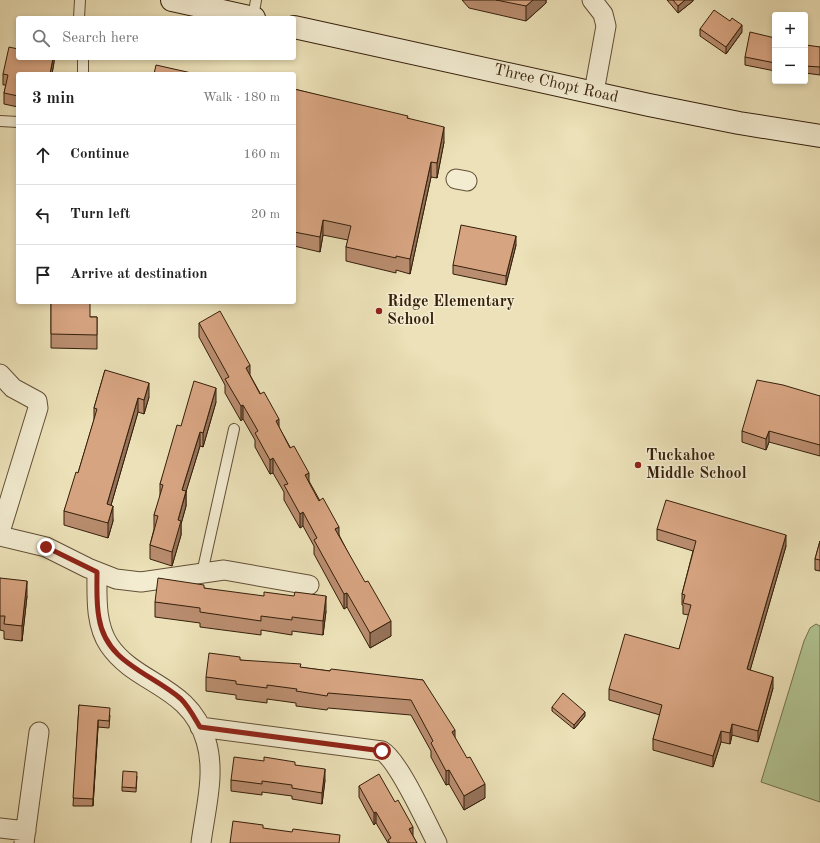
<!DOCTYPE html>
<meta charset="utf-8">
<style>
body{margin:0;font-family:"Old Standard TT",serif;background:#f2f2f2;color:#222}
.controls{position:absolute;right:12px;top:12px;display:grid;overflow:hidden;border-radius:4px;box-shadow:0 2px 6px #0003}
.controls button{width:36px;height:36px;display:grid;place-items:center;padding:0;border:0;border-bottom:1px solid #e0e0e0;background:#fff;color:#222;font:20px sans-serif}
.stop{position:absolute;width:12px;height:12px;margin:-9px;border:3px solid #8f2418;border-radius:50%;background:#fff}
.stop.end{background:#8f2418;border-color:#fff;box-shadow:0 1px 4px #0008}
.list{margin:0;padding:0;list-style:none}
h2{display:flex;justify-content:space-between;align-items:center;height:52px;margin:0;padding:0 16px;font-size:17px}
h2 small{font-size:13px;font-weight:400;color:#767676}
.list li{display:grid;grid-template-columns:26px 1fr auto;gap:12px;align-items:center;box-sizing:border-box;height:60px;padding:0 16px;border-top:1px solid #e0e0e0}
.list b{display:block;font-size:15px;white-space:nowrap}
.list em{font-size:13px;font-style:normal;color:#767676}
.icon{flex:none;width:22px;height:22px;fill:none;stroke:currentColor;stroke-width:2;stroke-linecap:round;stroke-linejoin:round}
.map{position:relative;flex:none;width:820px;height:843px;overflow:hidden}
.search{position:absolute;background:#fff;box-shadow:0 2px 6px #0003;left:16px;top:16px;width:280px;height:44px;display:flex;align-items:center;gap:10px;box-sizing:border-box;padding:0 14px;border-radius:4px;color:#767676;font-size:15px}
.panel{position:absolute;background:#fff;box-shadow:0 2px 6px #0003;left:16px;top:72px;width:280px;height:232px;border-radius:4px}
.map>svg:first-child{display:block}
.green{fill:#b2c493;stroke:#73724e}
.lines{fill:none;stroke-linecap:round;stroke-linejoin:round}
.lane-casing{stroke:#625036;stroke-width:12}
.street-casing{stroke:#625036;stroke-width:21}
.secondary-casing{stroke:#341f0a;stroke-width:24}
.lane{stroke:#f3ecd1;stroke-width:10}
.street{stroke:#f3ecd1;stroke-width:19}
.secondary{stroke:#f3ecd1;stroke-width:22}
.wall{fill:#b98d6f;stroke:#341f0a}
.shaded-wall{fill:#96735a;stroke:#341f0a}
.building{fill:#d7a481;stroke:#341f0a}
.route{stroke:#8f2418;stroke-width:5}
.poi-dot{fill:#8f2418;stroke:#f3ecd1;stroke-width:1.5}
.labels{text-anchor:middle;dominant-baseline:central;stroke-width:3;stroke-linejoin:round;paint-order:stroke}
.street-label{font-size:16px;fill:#341f0a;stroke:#f3ecd1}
.poi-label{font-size:16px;font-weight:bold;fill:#341f0a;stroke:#f3ecd1;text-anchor:start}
</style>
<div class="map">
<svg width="820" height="843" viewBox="0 0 820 843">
<rect width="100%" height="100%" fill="#ece1b8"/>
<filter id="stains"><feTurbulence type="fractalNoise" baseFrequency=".005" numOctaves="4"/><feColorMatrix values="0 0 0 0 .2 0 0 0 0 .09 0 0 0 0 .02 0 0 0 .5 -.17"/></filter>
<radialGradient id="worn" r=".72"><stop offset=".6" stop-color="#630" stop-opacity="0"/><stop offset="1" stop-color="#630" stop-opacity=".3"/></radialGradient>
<path class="green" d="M 816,624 L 820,626 L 820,802 L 761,782 L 804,641 L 810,628 Z"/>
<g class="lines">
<g class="lane-casing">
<path id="lane" d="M 79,18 L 80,0
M 253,18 L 256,0
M 83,74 L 83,58
M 0,121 L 18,122
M 202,573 L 234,429"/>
</g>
<g class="street-casing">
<path id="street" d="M 592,0 L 603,14 L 606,26 L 594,92
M 456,179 L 467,181
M 0,374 L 13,388 L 37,401 L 38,408 L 0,532
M 0,536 L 46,547 L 88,568 L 116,579 L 141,582 L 224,570 L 309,585
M 97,572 C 97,596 95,624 109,645 C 136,685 190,685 206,741 C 216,773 205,811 201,843
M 200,727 L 382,751 C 399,761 426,822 437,843
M 0,828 L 26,831
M 24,843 L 39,732"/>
</g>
<g class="secondary-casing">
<path id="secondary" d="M 172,0 L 254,18
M 294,27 L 649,105 L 739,123 L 820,136"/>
</g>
<use href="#lane" class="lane"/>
<use href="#street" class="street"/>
<use href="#secondary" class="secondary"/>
</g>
<path class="wall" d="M 462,0 L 546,0 L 546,3 L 526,21 L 469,8 Z
M 667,0 L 693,0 L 693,1 L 678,13 Z
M 700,29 L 742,32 L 726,54 L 700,36 Z
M 775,38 L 775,71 L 745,65 L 745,57 Z
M 820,47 L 820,75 L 805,73 L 805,50 Z
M 54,58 L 54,62 L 52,74 L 18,74 L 18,107 L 4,104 L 4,93 L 6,85 L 3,85 L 3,74 Z
M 294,89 L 408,118 L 444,142 L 437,178 L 431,177 L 410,274 L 396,270 L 396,273 L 346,261 L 346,247 L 348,240 L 323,235 L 320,252 L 294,246 Z
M 516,245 L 506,285 L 453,274 L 453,265 Z
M 51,302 L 90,317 L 97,317 L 97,349 L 51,348 Z
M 199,323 L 250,375 L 339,535 L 391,636 L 370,648 L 347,607 L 344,609 L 314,554 L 314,546 L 303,526 L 300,528 L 284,500 L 284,492 L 273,473 L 270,474 L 255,447 L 255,440 L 243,419 L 241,421 L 225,393 L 225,385 L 199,337 Z
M 105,370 L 149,397 L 144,414 L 138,412 L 111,505 L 113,521 L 108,538 L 64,525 L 64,511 L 78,473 L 94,420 L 94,408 Z
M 820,396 L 820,456 L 769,442 L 766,450 L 742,442 L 742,431 Z
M 216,402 L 203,447 L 200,446 L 186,491 L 186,506 L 181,524 L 181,535 L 172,566 L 150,559 L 150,545 L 154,529 L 154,515 L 160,498 L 160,484 L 181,426 Z
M 657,529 L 786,546 L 750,670 L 773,688 L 758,742 L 732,735 L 730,744 L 721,742 L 713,767 L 653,750 L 653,739 L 660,715 L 609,700 L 609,689 L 679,649 L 689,615 L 683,614 L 683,605 L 682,605 L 682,594 L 693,551 L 657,540 Z
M 820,541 L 820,571 L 815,570 L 815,559 Z
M 0,578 L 27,596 L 22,641 L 4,639 L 4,631 L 0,630 Z
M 204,588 L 326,611 L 323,635 L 292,631 L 292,635 L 261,630 L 261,635 L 200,627 L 200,623 L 155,617 L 155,602 Z
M 240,660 L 330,671 L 423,680 L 455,738 L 485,798 L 464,810 L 449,784 L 446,785 L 431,757 L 431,751 L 411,715 L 328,708 L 327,710 L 296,706 L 296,703 L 267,699 L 267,703 L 236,699 L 236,695 L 206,691 L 206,677 Z
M 79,705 L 110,715 L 109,728 L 98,727 L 93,806 L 73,806 Z
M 552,707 L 585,716 L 574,729 L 552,711 Z
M 295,765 L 325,780 L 322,804 L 292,799 L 292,796 L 262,792 L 262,795 L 231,791 L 231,780 Z
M 137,776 L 136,792 L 122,791 L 122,787 Z
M 359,786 L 413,836 L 417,843 L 388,843 L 376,823 L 374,825 L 359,797 Z"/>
<path class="shaded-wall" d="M 533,0 L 546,0 L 546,3 L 526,21 L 526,6 Z
M 685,0 L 693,0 L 693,1 L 678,13 L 678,6 Z
M 742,25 L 742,32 L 726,54 L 726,47 Z
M 53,58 L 54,58 L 54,62 L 52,74 L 50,74 Z
M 444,127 L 444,142 L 437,178 L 437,163 Z
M 431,162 L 431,177 L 410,274 L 410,259 Z
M 323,220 L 323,235 L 320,252 L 320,237 Z
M 516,236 L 516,245 L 506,285 L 506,276 Z
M 250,365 L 250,380 L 246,368 Z
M 149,383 L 149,397 L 144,414 L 144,400 Z
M 216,388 L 216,402 L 203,447 L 203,433 Z
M 138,398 L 138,412 L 107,519 L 107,504 Z
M 243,405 L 243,419 L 241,421 L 241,406 Z
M 279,419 L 279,434 L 276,421 Z
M 769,431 L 769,442 L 766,450 L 766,439 Z
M 200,432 L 200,446 L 182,505 L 182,490 Z
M 273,458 L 273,473 L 270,474 L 270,460 Z
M 309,473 L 309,488 L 305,475 Z
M 186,491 L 186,506 L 181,524 L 181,535 L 172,566 L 172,552 L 178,520 Z
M 113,506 L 113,521 L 108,538 L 108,523 Z
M 303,512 L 303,526 L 300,528 L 300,514 Z
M 339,527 L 339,541 L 335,529 Z
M 786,535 L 786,546 L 747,681 L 747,669 Z
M 27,581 L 27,596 L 22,641 L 22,626 Z
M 347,593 L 347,607 L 344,609 L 344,594 Z
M 326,596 L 326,611 L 323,635 L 323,621 Z
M 391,621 L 391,636 L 370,648 L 370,633 Z
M 773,677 L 773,688 L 758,742 L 758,731 Z
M 585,712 L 585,716 L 574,729 L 574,725 Z
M 98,720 L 98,727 L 93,806 L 93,799 Z
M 732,724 L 732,735 L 730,744 L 730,733 Z
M 455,730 L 455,745 L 452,732 Z
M 721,731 L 721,742 L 713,767 L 713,756 Z
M 325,769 L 325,780 L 322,804 L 322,793 Z
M 449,770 L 449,784 L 446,785 L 446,771 Z
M 485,784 L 485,798 L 464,810 L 464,796 Z
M 376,812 L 376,823 L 374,825 L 374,813 Z
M 413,827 L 413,838 L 409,829 Z"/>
<path class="building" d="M 496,0 L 533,0 L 526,6 Z
M 673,0 L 685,0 L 678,6 Z
M 714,10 L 730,21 L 732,18 L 742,25 L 726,47 L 700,29 Z
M 750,32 L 775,38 L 775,63 L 745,57 Z
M 806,45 L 820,47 L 820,67 L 805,66 Z
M 9,47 L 18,49 L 18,58 L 53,58 L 50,74 L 18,74 L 18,96 L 4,93 L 8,75 L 3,74 Z
M 156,65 L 196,74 L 154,74 Z
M 294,89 L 408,116 L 407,118 L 444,127 L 437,163 L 431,162 L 410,259 L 396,256 L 396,258 L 346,247 L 351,226 L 323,220 L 320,237 L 294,232 Z
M 461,225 L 516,236 L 506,276 L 453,265 Z
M 51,302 L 90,302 L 90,317 L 97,317 L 97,335 L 51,334 Z
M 220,311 L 250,365 L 246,368 L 260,394 L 264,392 L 279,419 L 276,421 L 290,448 L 294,446 L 309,473 L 305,475 L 319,501 L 323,498 L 339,527 L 335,529 L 365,582 L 368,581 L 391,621 L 370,633 L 347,593 L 344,594 L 314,540 L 317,538 L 303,512 L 300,514 L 284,485 L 288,484 L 273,458 L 270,460 L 255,433 L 258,431 L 243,405 L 241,406 L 225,379 L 229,377 L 199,323 Z
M 105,370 L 149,383 L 144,400 L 138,398 L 107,504 L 113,506 L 108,523 L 64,511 L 76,472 L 78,473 L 97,409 L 94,408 Z
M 757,380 L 783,385 L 820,396 L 820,445 L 769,431 L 766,439 L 742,431 Z
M 194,381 L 216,388 L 203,433 L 200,432 L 182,490 L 186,491 L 178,520 L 181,521 L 172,552 L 150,545 L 158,516 L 154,515 L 163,485 L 160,484 L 177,425 L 181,426 Z
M 666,500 L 786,535 L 747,669 L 773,677 L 758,731 L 732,724 L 730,733 L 721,731 L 713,756 L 653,739 L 662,705 L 609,689 L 625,634 L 679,649 L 691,605 L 683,603 L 685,595 L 682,594 L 696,541 L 657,529 Z
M 820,541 L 820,560 L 815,559 Z
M 0,578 L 27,581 L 22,626 L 4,624 L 5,616 L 0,616 Z
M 158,578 L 204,585 L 204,588 L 264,596 L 264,592 L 294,596 L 295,592 L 326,596 L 323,621 L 292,617 L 292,620 L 261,616 L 261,621 L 200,612 L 200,608 L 155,602 Z
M 209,653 L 240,657 L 240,660 L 301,664 L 300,667 L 330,671 L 331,669 L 423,680 L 455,730 L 452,732 L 467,758 L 470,757 L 485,784 L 464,796 L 449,770 L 446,771 L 431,743 L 433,741 L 411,700 L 328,693 L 327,696 L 296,691 L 297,689 L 267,685 L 267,688 L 236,684 L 236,681 L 206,677 Z
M 563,693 L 585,712 L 574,725 L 552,707 Z
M 79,705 L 110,708 L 109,721 L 98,720 L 93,799 L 73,798 Z
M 234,757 L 264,761 L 264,757 L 295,762 L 295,765 L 325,769 L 322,793 L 292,788 L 292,785 L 262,781 L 262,784 L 231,780 Z
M 123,771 L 137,772 L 136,788 L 122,787 Z
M 379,774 L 395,802 L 398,800 L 413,827 L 409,829 L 417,843 L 390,843 L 388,840 L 391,838 L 376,812 L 374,813 L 359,786 Z
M 233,821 L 263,825 L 263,828 L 292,832 L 293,829 L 340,835 L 339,843 L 230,843 Z"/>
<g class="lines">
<path class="route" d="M 46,547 L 97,572 C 97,587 96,603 99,618 C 106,663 151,673 181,699 C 189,707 194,717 200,727 L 382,751"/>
</g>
<g class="poi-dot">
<circle cx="379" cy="311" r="4"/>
<circle cx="638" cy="465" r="4"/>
</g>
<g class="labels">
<g class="street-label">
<text transform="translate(556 84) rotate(13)">Three Chopt Road</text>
</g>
<g class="poi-label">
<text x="387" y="302">Ridge Elementary<tspan x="387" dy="18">School</tspan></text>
<text x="646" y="456">Tuckahoe<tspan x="646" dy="18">Middle School</tspan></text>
</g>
</g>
<rect width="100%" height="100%" filter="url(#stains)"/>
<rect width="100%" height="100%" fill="url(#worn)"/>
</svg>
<div class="controls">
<button>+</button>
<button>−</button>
</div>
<div class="stop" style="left:382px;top:751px"></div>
<div class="stop end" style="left:46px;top:547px"></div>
<div class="search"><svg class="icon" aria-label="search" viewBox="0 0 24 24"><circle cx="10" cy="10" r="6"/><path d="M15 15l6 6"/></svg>Search here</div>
<section class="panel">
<h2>3 min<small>Walk · 180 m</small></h2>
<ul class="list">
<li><svg class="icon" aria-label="ahead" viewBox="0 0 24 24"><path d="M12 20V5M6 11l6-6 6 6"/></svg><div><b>Continue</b></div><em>160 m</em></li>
<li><svg class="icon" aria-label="left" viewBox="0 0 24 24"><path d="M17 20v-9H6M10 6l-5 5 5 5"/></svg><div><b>Turn left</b></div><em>20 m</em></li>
<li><svg class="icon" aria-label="arrive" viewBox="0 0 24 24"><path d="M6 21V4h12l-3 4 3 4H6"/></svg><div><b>Arrive at destination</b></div></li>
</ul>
</section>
</div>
